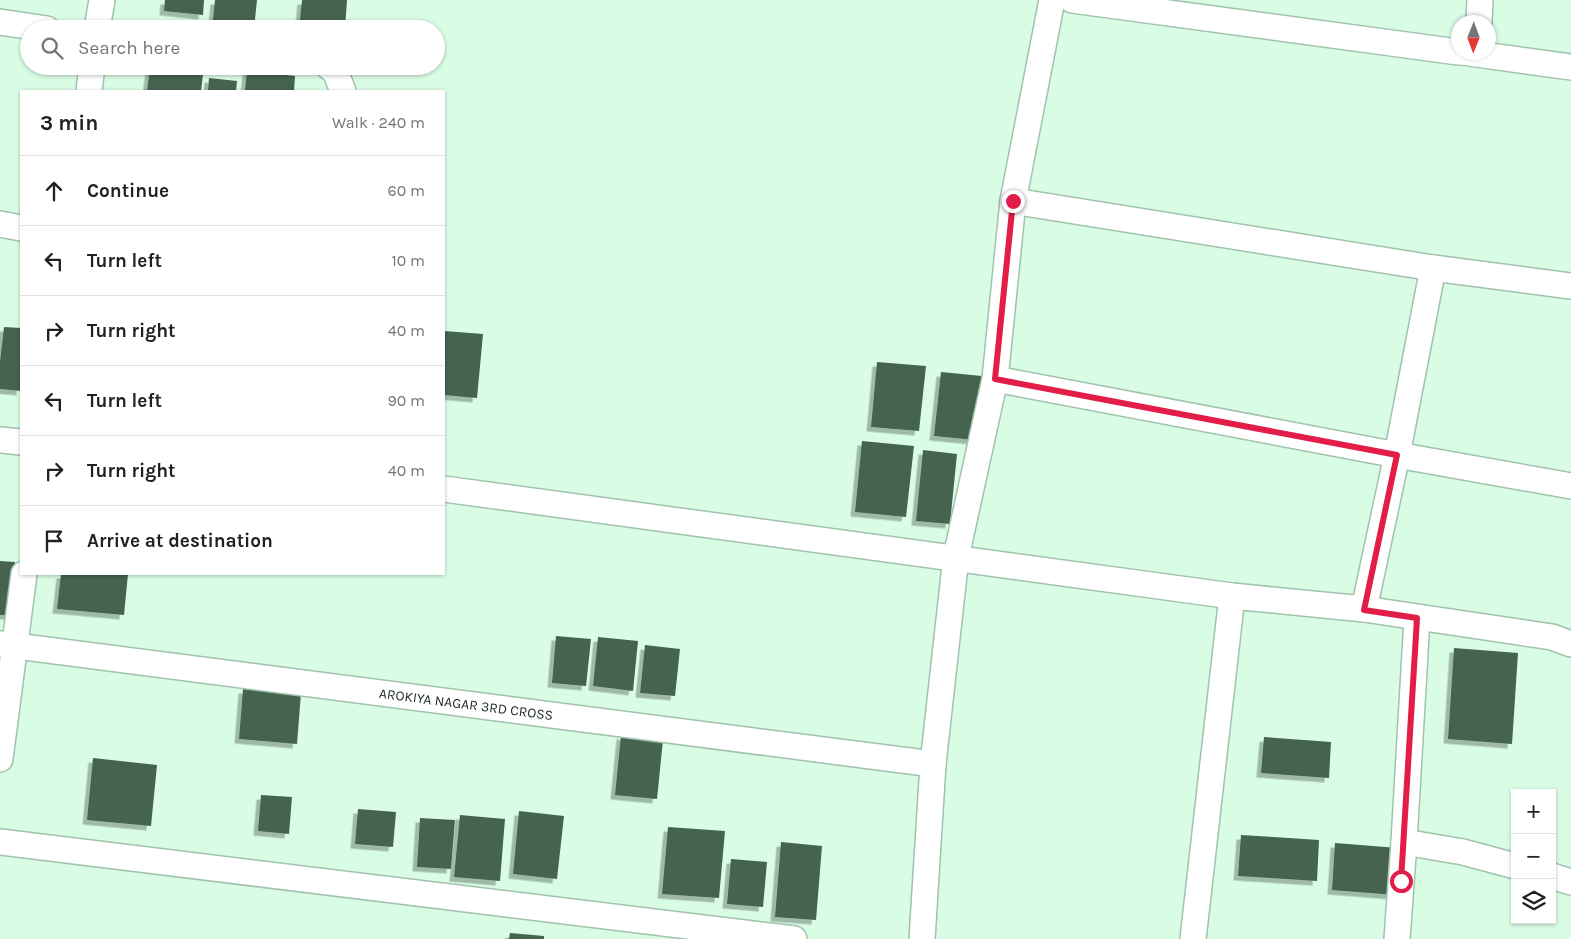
<!DOCTYPE html>
<meta charset="utf-8">
<style>
body{margin:0;font-family:Karla,sans-serif;background:#f2f2f2;color:#202124}
.controls{position:absolute;right:15px;bottom:15px;display:grid;overflow:hidden;border-radius:0px;box-shadow:0 1px 4px #0004}
.controls button{width:45px;height:45px;display:grid;place-items:center;padding:0;border:0;border-bottom:1px solid #e0e0e0;background:#fff;color:#202124;font:25px sans-serif}
.compass{position:absolute;left:1451px;top:15px;width:45px;height:45px;border-radius:50%;background:#fff;box-shadow:0 1px 4px #0004;rotate:181deg}
.stop{position:absolute;width:15px;height:15px;margin:-11px;border:4px solid #e11d48;border-radius:50%;background:#fff}
.stop.end{background:#e11d48;border-color:#fff;box-shadow:0 1px 5px #0008}
.list{margin:0;padding:0;list-style:none}
h2{display:flex;justify-content:space-between;align-items:center;height:65px;margin:0;padding:0 20px;font-size:21px}
h2 small{font-size:16px;font-weight:400;color:#757577}
.list li{display:grid;grid-template-columns:32px 1fr auto;gap:15px;align-items:center;box-sizing:border-box;height:70px;padding:0 20px;border-top:1px solid #e0e0e0}
.list b{display:block;font-size:19px;white-space:nowrap}
.list em{font-size:16px;font-style:normal;color:#757577}
.icon{flex:none;width:28px;height:28px;fill:none;stroke:currentColor;stroke-width:2;stroke-linecap:round;stroke-linejoin:round}
.map{position:relative;flex:none;width:1571px;height:939px;overflow:hidden}
.search{position:absolute;background:#fff;box-shadow:0 1px 4px #0004;left:20px;top:20px;width:425px;height:55px;display:flex;align-items:center;gap:12px;box-sizing:border-box;padding:0 18px;border-radius:28px;color:#757577;font-size:19px}
.panel{position:absolute;background:#fff;box-shadow:0 1px 4px #0004;left:20px;top:90px;width:425px;height:485px;border-radius:0px}
.map>svg:first-child{display:block}
.building{fill:#456350;filter:url(#shadow)}
.lines{fill:none;stroke-linecap:round;stroke-linejoin:round}
.minor-casing{stroke:#a1c2ac;stroke-width:28}
.minor{stroke:#fff;stroke-width:25}
.route{stroke:#e11d48;stroke-width:6}
.labels{text-anchor:middle;dominant-baseline:central;stroke-width:5;stroke-linejoin:round;paint-order:stroke}
.street-label{font-size:14px;fill:#222f26;stroke:#d9fce5}
</style>
<div class="map">
<svg width="1571" height="939" viewBox="0 0 1571 939">
<defs>
<filter id="shadow"><feDropShadow dx="-4.5" dy="4.5" stdDeviation="0" flood-color="#0004"/></filter>
</defs>
<rect width="100%" height="100%" fill="#d9fce5"/>
<path class="building" d="M 165,0 L 204,0 L 203,15 L 164,11 Z
M 215,0 L 257,0 L 254,29 L 212,28 Z
M 302,0 L 347,0 L 345,29 L 299,29 Z
M 150,68 L 203,74 L 201,91 L 147,91 Z
M 247,70 L 295,76 L 294,91 L 245,91 Z
M 209,78 L 237,81 L 236,91 L 208,91 Z
M 4,327 L 21,328 L 21,391 L 0,389 L 0,362 Z
M 444,331 L 483,334 L 477,398 L 444,395 Z
M 877,362 L 926,366 L 919,431 L 871,427 Z
M 941,372 L 982,376 L 975,440 L 934,436 Z
M 862,441 L 914,446 L 906,517 L 855,512 Z
M 923,450 L 957,454 L 950,524 L 916,521 Z
M 0,561 L 15,562 L 10,615 L 0,615 Z
M 61,574 L 128,574 L 124,615 L 57,609 Z
M 556,636 L 591,639 L 586,686 L 552,683 Z
M 598,637 L 638,641 L 633,691 L 593,686 Z
M 645,645 L 680,649 L 675,696 L 640,693 Z
M 1454,648 L 1518,653 L 1512,744 L 1448,739 Z
M 243,689 L 301,693 L 297,744 L 239,739 Z
M 621,735 L 663,740 L 657,799 L 615,795 Z
M 1264,737 L 1331,742 L 1329,778 L 1261,773 Z
M 93,758 L 157,765 L 151,826 L 87,820 Z
M 261,795 L 292,797 L 289,834 L 258,831 Z
M 358,809 L 396,812 L 393,847 L 355,844 Z
M 519,811 L 564,816 L 557,879 L 513,874 Z
M 460,815 L 505,819 L 500,881 L 454,877 Z
M 420,818 L 455,820 L 451,869 L 417,867 Z
M 668,827 L 725,831 L 719,898 L 662,894 Z
M 1241,835 L 1319,840 L 1317,881 L 1238,876 Z
M 781,842 L 822,846 L 816,920 L 775,917 Z
M 1335,843 L 1398,848 L 1395,895 L 1332,890 Z
M 731,859 L 767,862 L 763,907 L 727,904 Z
M 510,933 L 544,936 L 544,939 L 509,939 Z"/>
<g class="lines">
<g class="minor-casing">
<g id="minor">
<path d="M 1072,0 L 1458,52"/>
<path d="M 0,22 L 47,29"/>
<path d="M 1479,22 L 1480,0"/>
<path d="M 97,29 L 102,0"/>
<path d="M 1462,52 L 1571,67"/>
<path d="M 328,66 L 335,71 L 343,91"/>
<path d="M 89,91 L 92,66"/>
<path d="M 1013,201 L 1433,268 L 1571,286"/>
<path d="M 0,224 L 21,228"/>
<path d="M 995,379 L 1397,455 L 1571,486"/>
<path d="M 0,440 L 21,442"/>
<path d="M 444,489 L 1232,596 L 1364,609 L 1552,637 L 1571,644"/>
<path d="M 1364,609 L 1397,455 L 1433,268"/>
<path id="s1" d="M 0,644 L 933,764"/>
<path d="M 0,759 L 24,574"/>
<path d="M 0,842 L 794,939"/>
<path d="M 1404,842 L 1417,618"/>
<path d="M 1552,876 L 1571,882"/>
<path d="M 922,939 L 933,764 L 956,557 L 995,379 L 1013,201 L 1052,0"/>
<path d="M 1193,939 L 1232,596"/>
<path d="M 1397,939 L 1404,842 L 1463,852 L 1515,866"/>
</g>
</g>
<use href="#minor" class="minor"/>
</g>
<g class="lines">
<path class="route" d="M 1013,201 L 995,379 L 1397,455 L 1364,610 L 1417,618 L 1401,881"/>
</g>
<g class="labels">
<g class="street-label">
<text stroke="none"><textPath href="#s1" startOffset="470">AROKIYA NAGAR 3RD CROSS</textPath></text>
</g>
</g>
</svg>
<div class="controls">
<button>+</button>
<button>−</button>
<button><svg class="icon" aria-label="layers" viewBox="0 0 24 24"><path d="M12 4l9 5-9 5-9-5zM3 14l9 5 9-5"/></svg></button>
</div>
<svg class="compass" viewBox="-18 -18 36 36"><path d="M0-13l5 13h-10z" fill="#e53935"/><path d="M0 13l5-13h-10z" fill="#757577"/></svg>
<div class="stop" style="left:1401px;top:881px"></div>
<div class="stop end" style="left:1013px;top:201px"></div>
<div class="search"><svg class="icon" aria-label="search" viewBox="0 0 24 24"><circle cx="10" cy="10" r="6"/><path d="M15 15l6 6"/></svg>Search here</div>
<section class="panel">
<h2>3 min<small>Walk · 240 m</small></h2>
<ul class="list">
<li><svg class="icon" aria-label="ahead" viewBox="0 0 24 24"><path d="M12 20V5M6 11l6-6 6 6"/></svg><div><b>Continue</b></div><em>60 m</em></li>
<li><svg class="icon" aria-label="left" viewBox="0 0 24 24"><path d="M17 20v-9H6M10 6l-5 5 5 5"/></svg><div><b>Turn left</b></div><em>10 m</em></li>
<li><svg class="icon" aria-label="right" viewBox="0 0 24 24"><path d="M7 20v-9h11M14 6l5 5-5 5"/></svg><div><b>Turn right</b></div><em>40 m</em></li>
<li><svg class="icon" aria-label="left" viewBox="0 0 24 24"><path d="M17 20v-9H6M10 6l-5 5 5 5"/></svg><div><b>Turn left</b></div><em>90 m</em></li>
<li><svg class="icon" aria-label="right" viewBox="0 0 24 24"><path d="M7 20v-9h11M14 6l5 5-5 5"/></svg><div><b>Turn right</b></div><em>40 m</em></li>
<li><svg class="icon" aria-label="arrive" viewBox="0 0 24 24"><path d="M6 21V4h12l-3 4 3 4H6"/></svg><div><b>Arrive at destination</b></div></li>
</ul>
</section>
</div>
